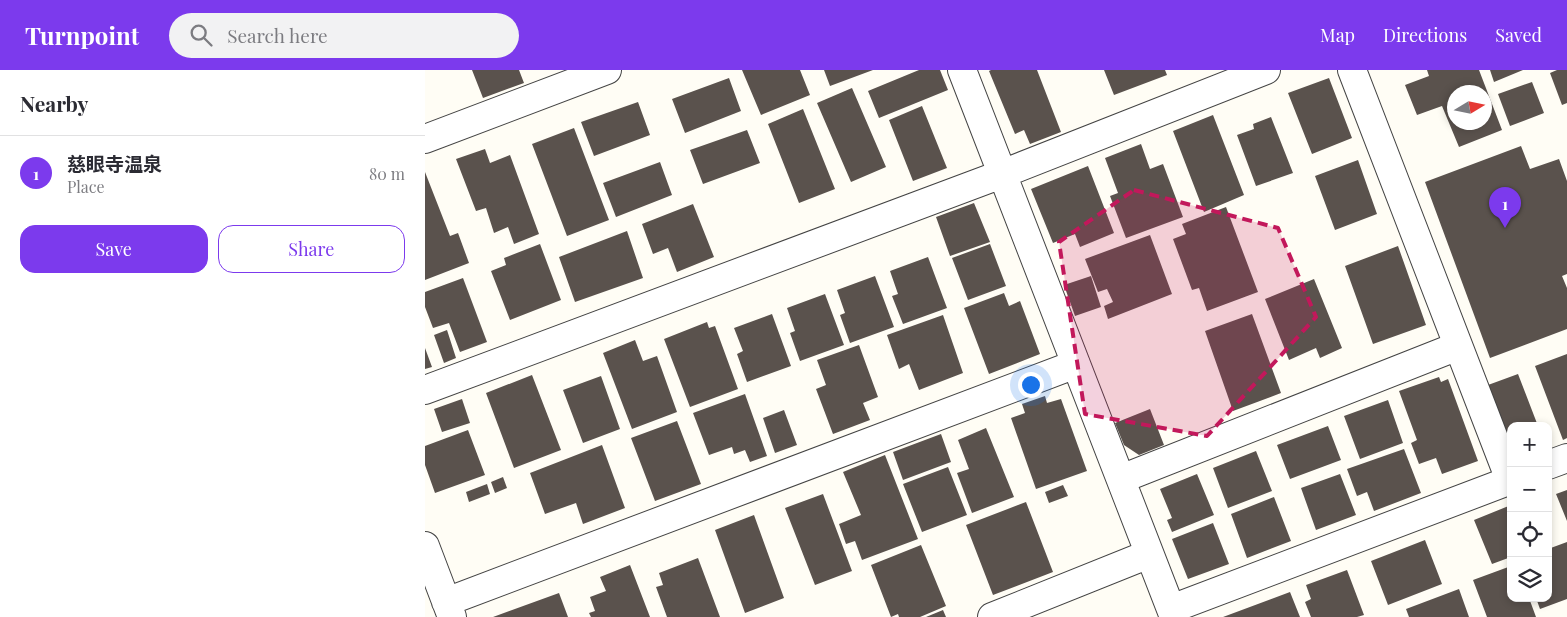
<!DOCTYPE html>
<meta charset="utf-8">
<style>
body{margin:0;font-family:"Playfair Display","Noto Sans JP",serif;background:#f2f2f3;color:#2b2b33}
.controls{position:absolute;right:15px;bottom:15px;display:grid;overflow:hidden;border-radius:10px;box-shadow:0 2px 8px #0003}
.controls button{width:45px;height:45px;display:grid;place-items:center;padding:0;border:0;border-bottom:1px solid #e1e1e2;background:#fff;color:#2b2b33;font:25px sans-serif}
.compass{position:absolute;left:1022px;top:15px;width:45px;height:45px;border-radius:50%;background:#fff;box-shadow:0 2px 8px #0003;rotate:80deg}
.you{position:absolute;left:605px;top:314px;width:18px;height:18px;margin:-12px;border:4px solid #fff;border-radius:50%;background:#1a73e8;box-shadow:0 0 0 8px #1a73e833}
.badge{display:grid;place-items:center;width:32px;height:32px;border-radius:50%;background:#7c3aed;color:#fff;font-size:16px;font-weight:700}
.pin{position:absolute;translate:-50% -41px;filter:drop-shadow(0 1px 2px #0008)}
.pin::after{content:'';position:absolute;top:26px;width:18px;height:15px;background:inherit;clip-path:polygon(0 0,100% 0,50% 100%)}
.list{margin:0;padding:0;list-style:none}
h2{display:flex;justify-content:space-between;align-items:center;height:65px;margin:0;padding:0 20px;font-size:21px}
h2 small{font-size:16px;font-weight:400;color:#7c7c81}
.list li{display:grid;grid-template-columns:32px 1fr auto;gap:15px;align-items:center;box-sizing:border-box;height:75px;padding:0 20px;border-top:1px solid #e1e1e2}
.list b{display:block;font-size:19px;white-space:nowrap}
.list p{margin:0;font-size:16px;white-space:nowrap;color:#7c7c81}
.list em{font-size:16px;font-style:normal;color:#7c7c81}
.actions{display:flex;gap:10px;padding:15px 20px}
.actions a{flex:1;padding:11px 0;border:1px solid #7c3aed;border-radius:15px;text-align:center;font-size:18px;color:#7c3aed}
.actions .main{background:#7c3aed;color:#fff}
.icon{flex:none;width:28px;height:28px;fill:none;stroke:currentColor;stroke-width:2;stroke-linecap:round;stroke-linejoin:round}
.map{position:relative;flex:none;width:1142px;height:547px;overflow:hidden}
header{display:flex;align-items:center;gap:30px;box-sizing:border-box;height:70px;padding:0 25px;background:#7c3aed;color:#fff}
header strong{font-size:24px}
nav{display:flex;gap:28px;margin-inline-start:auto;font-size:18px}
.search{width:350px;height:45px;background:#f2f2f3;display:flex;align-items:center;gap:12px;box-sizing:border-box;padding:0 18px;border-radius:28px;color:#7c7c81;font-size:19px}
main{display:flex}
aside{flex:1;background:#fff}
.map>svg:first-child{display:block}
.building{fill:#5a524d;fill-rule:evenodd}
.lines{fill:none;stroke-linecap:round;stroke-linejoin:round}
.minor-casing{stroke:#444;stroke-width:30}
.minor{stroke:#fff;stroke-width:28}
.marked{fill:#c2185b;fill-opacity:0.2;stroke:#c2185b;stroke-width:4;stroke-dasharray:10 6;stroke-linejoin:round}
</style>
<header>
<strong>Turnpoint</strong>
<div class="search"><svg class="icon" aria-label="search" viewBox="0 0 24 24"><circle cx="10" cy="10" r="6"/><path d="M15 15l6 6"/></svg>Search here</div>
<nav><a>Map</a><a>Directions</a><a>Saved</a></nav>
</header>
<main>
<aside>
<h2>Nearby<small></small></h2>
<ul class="list">
<li><span class="badge">1</span><div><b>慈眼寺温泉</b><p>Place</p></div><em>80 m</em></li>
</ul>
<div class="actions"><a class="main">Save</a><a>Share</a></div>
</aside>
<div class="map">
<svg width="1142" height="547" viewBox="0 0 1142 547">
<rect width="100%" height="100%" fill="#fffdf5"/>
<path class="building" d="M 47,0 L 94,0 L 99,13 L 58,28 Z
M 317,0 L 375,0 L 385,25 L 336,45 Z
M 399,0 L 448,0 L 405,16 Z
M 494,0 L 515,0 L 523,20 L 454,48 L 443,21 Z
M 566,0 L 612,0 L 636,62 L 605,74 L 599,60 L 590,64 L 564,1 Z
M 679,0 L 740,0 L 742,5 L 689,25 Z
M 1002,0 L 1054,0 L 1077,60 L 1034,77 L 1017,36 L 992,45 L 980,15 L 1004,6 ZM 1030,22 L 1060,22 L 1060,52 L 1030,52 Z
M 1065,0 L 1098,0 L 1069,12 Z
M 1132,0 L 1142,0 L 1142,33 L 1137,35 L 1125,3 Z
M 304,8 L 316,41 L 260,63 L 247,29 Z
M 904,8 L 927,68 L 887,84 L 863,23 Z
M 1107,12 L 1119,43 L 1085,56 L 1073,24 Z
M 427,18 L 461,97 L 426,112 L 392,33 Z
M 213,32 L 225,65 L 169,86 L 156,52 Z
M 497,36 L 522,98 L 488,111 L 464,50 Z
M 378,39 L 410,119 L 374,133 L 343,54 Z
M 788,45 L 819,125 L 779,142 L 748,61 Z
M 846,47 L 868,103 L 831,116 L 812,65 L 829,59 L 828,54 Z
M 149,58 L 184,150 L 142,166 L 107,74 Z
M 322,60 L 335,93 L 278,114 L 265,80 Z
M 716,74 L 725,99 L 738,94 L 758,147 L 701,168 L 685,126 L 693,123 L 680,88 Z
M 1096,76 L 1105,99 L 1134,89 L 1142,111 L 1142,204 L 1137,206 L 1142,218 L 1142,259 L 1065,288 L 1000,112 Z
M 60,79 L 65,93 L 85,85 L 114,164 L 89,174 L 83,157 L 69,163 L 61,138 L 51,141 L 31,89 Z
M 933,90 L 952,144 L 910,160 L 890,106 Z
M 235,92 L 247,125 L 191,147 L 178,113 Z
M 663,96 L 689,163 L 655,177 L 650,164 L 628,173 L 606,119 Z
M 0,102 L 25,166 L 33,163 L 44,193 L 0,210 Z
M 549,133 L 565,172 L 525,186 L 511,147 Z
M 268,134 L 289,187 L 252,202 L 243,178 L 228,184 L 217,154 Z
M 801,137 L 833,222 L 782,241 L 774,218 L 767,220 L 748,169 L 761,164 L 757,154 Z
M 202,161 L 218,208 L 150,232 L 134,187 Z
M 725,165 L 747,224 L 683,249 L 679,236 L 688,232 L 682,219 L 673,222 L 660,189 Z
M 115,174 L 136,230 L 85,250 L 66,201 L 81,195 L 79,188 Z
M 565,174 L 581,216 L 543,230 L 527,188 Z
M 973,176 L 1001,255 L 948,274 L 920,196 Z
M 503,187 L 522,238 L 478,254 L 467,226 L 473,224 L 465,201 Z
M 450,206 L 469,257 L 425,273 L 415,245 L 420,243 L 412,220 Z
M 666,206 L 676,237 L 650,246 L 639,215 Z
M 38,208 L 62,272 L 35,282 L 24,253 L 8,258 L 0,237 L 0,222 Z
M 889,209 L 917,278 L 895,288 L 891,278 L 864,290 L 840,229 Z
M 579,223 L 584,236 L 595,231 L 615,284 L 564,304 L 539,238 Z
M 400,224 L 419,275 L 375,291 L 365,263 L 370,261 L 362,238 Z
M 347,244 L 366,296 L 322,312 L 312,284 L 318,281 L 309,258 Z
M 827,244 L 856,323 L 808,341 L 780,261 Z
M 518,245 L 538,303 L 494,320 L 484,294 L 474,299 L 462,265 Z
M 282,252 L 284,258 L 290,256 L 313,319 L 265,337 L 239,269 Z
M 22,260 L 31,288 L 19,293 L 9,265 Z
M 210,270 L 218,291 L 232,286 L 252,342 L 207,359 L 178,283 Z
M 434,275 L 453,327 L 438,333 L 445,350 L 408,364 L 391,319 L 401,315 L 392,290 Z
M 0,278 L 7,297 L 0,299 Z
M 1142,284 L 1142,368 L 1138,370 L 1110,296 Z
M 1093,304 L 1113,356 L 1086,356 L 1086,367 L 1082,368 L 1063,315 Z
M 107,305 L 136,380 L 89,398 L 61,323 Z
M 176,306 L 195,359 L 158,373 L 138,320 Z
M 1014,307 L 1016,312 L 1023,309 L 1053,391 L 1017,404 L 1011,388 L 994,394 L 986,373 L 992,370 L 974,321 Z
M 320,324 L 342,386 L 325,392 L 320,380 L 309,384 L 307,377 L 284,385 L 268,343 Z
M 620,326 L 622,333 L 636,329 L 662,401 L 611,419 L 586,348 L 600,343 L 597,334 Z
M 37,329 L 45,353 L 17,362 L 9,339 Z
M 963,330 L 978,373 L 935,389 L 919,346 Z
M 725,339 L 739,375 L 714,385 L 699,375 L 690,353 Z
M 359,340 L 372,375 L 350,383 L 338,348 Z
M 252,351 L 276,414 L 230,431 L 206,368 Z
M 903,356 L 916,390 L 865,409 L 852,375 Z
M 561,358 L 589,427 L 547,443 L 532,403 L 544,399 L 533,370 Z
M 43,360 L 60,405 L 10,423 L 0,395 L 0,376 Z
M 516,364 L 526,392 L 478,410 L 468,382 Z
M 177,375 L 200,438 L 158,454 L 151,433 L 120,444 L 105,403 Z
M 979,379 L 996,423 L 949,441 L 942,422 L 932,426 L 922,399 Z
M 831,381 L 847,421 L 803,438 L 788,398 Z
M 460,385 L 493,469 L 437,490 L 430,471 L 421,474 L 414,454 L 436,445 L 418,402 Z
M 523,397 L 542,445 L 497,462 L 478,414 Z
M 772,404 L 789,445 L 747,462 L 742,450 L 747,448 L 735,419 Z
M 915,404 L 931,445 L 891,460 L 876,418 Z
M 78,407 L 82,418 L 70,423 L 66,412 Z
M 62,414 L 65,424 L 44,432 L 41,422 Z
M 638,415 L 643,426 L 624,433 L 620,422 Z
M 1142,420 L 1142,451 L 1131,424 Z
M 398,424 L 427,501 L 390,515 L 360,438 Z
M 849,427 L 866,471 L 822,488 L 806,444 Z
M 601,432 L 628,502 L 568,525 L 541,455 Z
M 1086,435 L 1086,487 L 1067,494 L 1049,450 Z
M 329,445 L 359,528 L 320,543 L 290,460 Z
M 788,453 L 804,494 L 763,509 L 747,469 Z
M 1000,470 L 1017,514 L 963,535 L 946,491 Z
M 1142,472 L 1142,529 L 1115,539 L 1111,528 L 1123,528 L 1123,479 Z
M 496,475 L 521,536 L 495,547 L 474,547 L 473,544 L 466,547 L 446,495 Z
M 273,488 L 295,547 L 242,547 L 231,517 L 238,515 L 234,503 Z
M 205,495 L 225,547 L 166,547 L 164,543 L 170,541 L 165,527 L 181,521 L 175,507 Z
M 1086,496 L 1086,528 L 1104,528 L 1111,547 L 1062,547 L 1048,510 Z
M 922,500 L 939,545 L 932,547 L 886,547 L 880,532 L 886,529 L 881,515 Z
M 1034,519 L 1044,547 L 984,547 L 981,539 Z
M 865,522 L 875,547 L 798,547 Z
M 134,523 L 143,547 L 68,547 Z
M 518,540 L 521,547 L 501,547 Z"/>
<g class="lines">
<g class="minor-casing">
<path id="minor" d="M 537,0 L 749,547
M 927,0 L 1085,410
M 0,69 L 182,0
M 0,320 L 577,104 L 841,0
M 1123,395 L 1142,388
M 696,409 L 1033,276
M 0,476 L 27,547
M 21,532 L 651,294
M 746,539 L 1086,410
M 567,547 L 724,484"/>
</g>
<use href="#minor" class="minor"/>
</g>
<path class="marked" d="M 709,120 L 853,158 L 891,247 L 782,366 L 660,344 L 634,172 Z"/>
</svg>
<div class="controls">
<button>+</button>
<button>−</button>
<button><svg class="icon" aria-label="locate" viewBox="0 0 24 24"><circle cx="12" cy="12" r="6"/><path d="M12 2v4M12 18v4M2 12h4M18 12h4"/></svg></button>
<button><svg class="icon" aria-label="layers" viewBox="0 0 24 24"><path d="M12 4l9 5-9 5-9-5zM3 14l9 5 9-5"/></svg></button>
</div>
<svg class="compass" viewBox="-18 -18 36 36"><path d="M0-13l5 13h-10z" fill="#e53935"/><path d="M0 13l5-13h-10z" fill="#7c7c81"/></svg>
<div class="you"></div>
<div class="pin badge" style="left:1080px;top:158px">1</div>
</div>
</main>
